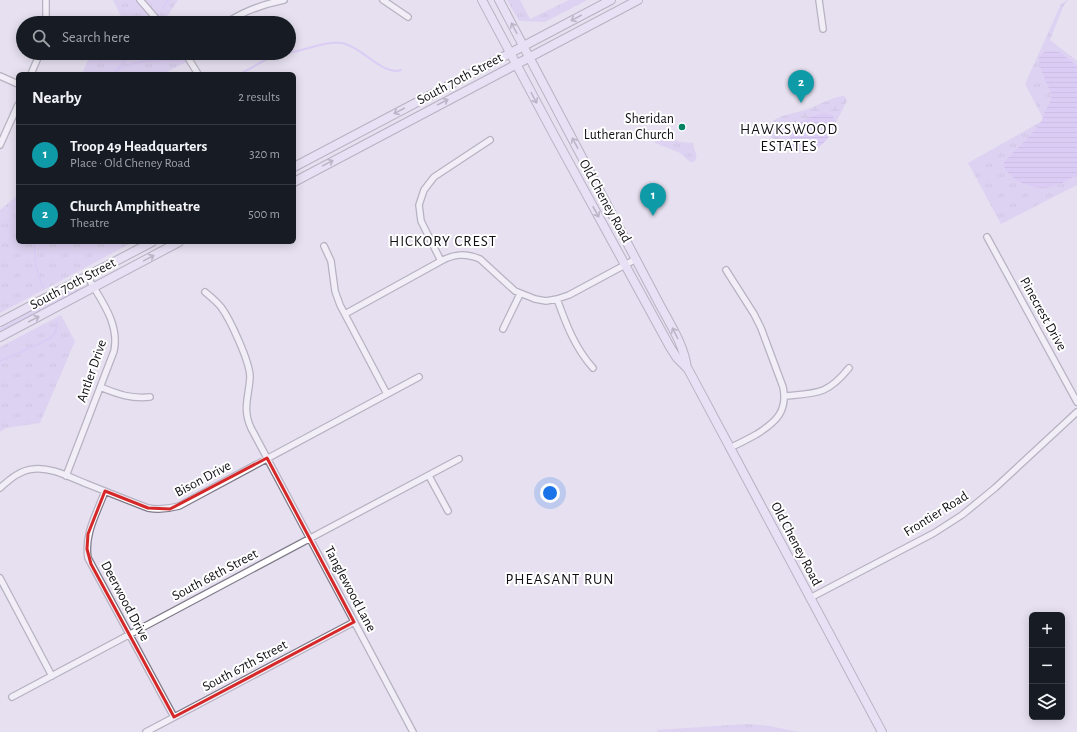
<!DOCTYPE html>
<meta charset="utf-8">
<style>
body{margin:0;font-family:"Alegreya Sans",sans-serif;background:#20242c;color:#f1f3f6}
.controls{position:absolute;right:12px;bottom:12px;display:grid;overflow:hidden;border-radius:6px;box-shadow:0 2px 10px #0003}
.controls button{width:36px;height:36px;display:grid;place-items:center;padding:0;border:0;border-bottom:1px solid #363941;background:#171b24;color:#f1f3f6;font:20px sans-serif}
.you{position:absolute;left:550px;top:493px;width:14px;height:14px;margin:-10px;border:3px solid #fff;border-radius:50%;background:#1a73e8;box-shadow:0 0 0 6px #1a73e833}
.badge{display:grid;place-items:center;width:26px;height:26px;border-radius:50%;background:#018262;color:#fff;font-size:13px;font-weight:700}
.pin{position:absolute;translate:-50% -33px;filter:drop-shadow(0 1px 2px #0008)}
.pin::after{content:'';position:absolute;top:21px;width:14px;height:12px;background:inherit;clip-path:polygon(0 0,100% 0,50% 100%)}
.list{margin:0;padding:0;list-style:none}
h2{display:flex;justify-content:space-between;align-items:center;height:52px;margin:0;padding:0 16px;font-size:17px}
h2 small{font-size:13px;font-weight:400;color:#9ea1a6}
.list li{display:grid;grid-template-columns:26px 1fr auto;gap:12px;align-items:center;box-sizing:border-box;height:60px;padding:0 16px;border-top:1px solid #363941}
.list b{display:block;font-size:15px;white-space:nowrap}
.list p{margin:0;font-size:13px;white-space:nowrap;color:#9ea1a6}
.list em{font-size:13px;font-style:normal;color:#9ea1a6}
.icon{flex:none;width:22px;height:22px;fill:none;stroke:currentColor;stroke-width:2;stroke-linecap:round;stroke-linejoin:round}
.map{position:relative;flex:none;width:1077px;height:732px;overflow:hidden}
.search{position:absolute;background:#171b24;box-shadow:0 2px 10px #0003;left:16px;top:16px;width:280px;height:44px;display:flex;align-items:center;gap:10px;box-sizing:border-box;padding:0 14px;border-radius:22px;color:#9ea1a6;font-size:15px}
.panel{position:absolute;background:#171b24;box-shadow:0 2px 10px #0003;left:16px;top:72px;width:280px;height:172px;border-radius:6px}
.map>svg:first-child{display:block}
.grass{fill:#d4c2f3}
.wetland{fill:url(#wetland-marsh)}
.park{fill:url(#park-tufts)}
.water{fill:url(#water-rules)}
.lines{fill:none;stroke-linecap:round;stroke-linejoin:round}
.stream{stroke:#cfb4fa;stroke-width:2}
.street-casing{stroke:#7f7a88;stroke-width:8}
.secondary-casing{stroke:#7f7a88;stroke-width:10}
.street{stroke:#fff;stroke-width:5.5}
.secondary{stroke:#ebe1fb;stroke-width:8}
.oneway{stroke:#898294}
.marked{fill:none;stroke:#d62828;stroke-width:3;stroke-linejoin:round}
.poi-dot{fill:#018262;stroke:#fff;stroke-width:1.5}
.labels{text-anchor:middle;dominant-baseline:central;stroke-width:4;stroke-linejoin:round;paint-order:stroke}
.street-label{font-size:14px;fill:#110f15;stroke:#fff}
.poi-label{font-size:14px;fill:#110f15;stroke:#fff;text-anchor:end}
.neighbourhood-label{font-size:15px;letter-spacing:1px;fill:#110f15;stroke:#fff}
</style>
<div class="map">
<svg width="1077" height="732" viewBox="0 0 1077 732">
<defs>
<pattern id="wetland-marsh" width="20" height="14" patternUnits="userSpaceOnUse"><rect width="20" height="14" fill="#d4c2f3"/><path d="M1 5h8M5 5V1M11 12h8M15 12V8" fill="none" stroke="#b5a6cf"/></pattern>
<pattern id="park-tufts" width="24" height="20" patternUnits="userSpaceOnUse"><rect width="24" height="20" fill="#d4c2f3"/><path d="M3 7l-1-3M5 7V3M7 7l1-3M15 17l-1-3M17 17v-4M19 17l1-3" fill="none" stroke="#b5a6cf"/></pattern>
<pattern id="water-rules" width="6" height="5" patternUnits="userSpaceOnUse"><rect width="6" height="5" fill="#cfb4fa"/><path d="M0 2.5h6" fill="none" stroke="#b19ad5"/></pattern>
</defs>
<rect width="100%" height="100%" fill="#e6e0f0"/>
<path class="grass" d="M 82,287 L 82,289 L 0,332 L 0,328 L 68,291 Z"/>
<path class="wetland" d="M 843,96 L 845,97 L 847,101 L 833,128 L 834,122 L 793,142 C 803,144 808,154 819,148 C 812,156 801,155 792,149 C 790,147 788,144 785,142 C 779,139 767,140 768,129 C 769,125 773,121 776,119 C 785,114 796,113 805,110 C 818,106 829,98 843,96 Z"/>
<path class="park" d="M 113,0 L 178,0 L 163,23 L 108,23 L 121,16 Z
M 507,0 L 520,0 L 530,19 L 569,0 L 587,0 L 545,22 L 519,21 Z
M 1067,0 L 1068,0 L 1063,7 L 1050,40 L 1077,61 L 1077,185 L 1001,224 L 968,163 L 1044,120 L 1025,84 L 1061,4 Z
M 91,53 L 185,53 L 190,60 L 163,74 L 82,74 Z
M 658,135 L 681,142 L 694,143 C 692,149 698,153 696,159 L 694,162 L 690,162 L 680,153 L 655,143 L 655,140 Z
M 18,195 L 18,242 L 133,242 L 0,313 L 0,210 Z
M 61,315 L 75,341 L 40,423 L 6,428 L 0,432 L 0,347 Z
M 747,724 L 769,726 L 799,732 L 657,732 L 657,730 Z"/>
<path class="water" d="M 1051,50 L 1061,53 L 1077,66 L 1077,174 C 1058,188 1040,193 1018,181 C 1012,177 1006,172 1003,165 L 1005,161 L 1037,128 L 1042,120 L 1045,111 L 1050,102 L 1051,97 L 1050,91 L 1040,67 L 1039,57 L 1044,52 Z
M 823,113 L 831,114 C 842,125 823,147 812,151 L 807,150 L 797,143 L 791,141 C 784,126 811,116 823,113 Z"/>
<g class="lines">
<path class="stream" d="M 163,8 L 168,0
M 114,72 C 134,60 154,60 177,60
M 113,74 L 131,53
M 240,74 C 250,69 260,62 270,58 C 278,55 288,53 297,51 C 311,48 327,41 342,43 C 361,46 384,77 401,70
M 34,242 L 36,267 L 43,287
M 0,361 L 41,343 L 52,337 L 56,331 L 57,323"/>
<g class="street-casing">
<path id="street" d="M 46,0 L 46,23
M 140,0 L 160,23
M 383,0 L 408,17
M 819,0 L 823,29
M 226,23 C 244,11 264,4 284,0
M 185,53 L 198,74
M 31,74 L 40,53
M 0,76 L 18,84
M 0,145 L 18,105
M 987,237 L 1077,402
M 324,246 L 331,261 L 335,291 L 340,305 L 387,394
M 441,261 L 421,221 L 419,205 L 424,190 L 434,177 L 490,140
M 726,270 L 754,314 L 761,328 L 783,387 C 788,411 776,422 757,434 C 748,439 739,444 729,448
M 205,292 C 211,297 216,301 221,307 C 230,319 250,362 250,377 C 249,396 242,409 251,428 L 413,732
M 557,299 C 566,324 575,348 593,368
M 345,314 L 441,261 C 454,254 465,253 480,259 L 515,291 L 535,299 L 546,301 L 557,299 L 569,295 L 636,259
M 503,329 L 520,294
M 100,387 C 118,394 130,399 150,397
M 785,396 C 817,393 827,395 849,368
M 66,476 L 114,351 C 120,323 100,299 87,276
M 429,476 L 448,511
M 0,488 C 10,479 20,470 34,469 C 52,467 71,478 87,484 C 107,492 127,500 148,508 C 159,510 168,509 179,506 L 419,377
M 105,491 C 97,513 84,534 88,558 L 174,717
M 0,578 L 52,676
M 810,598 L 934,533 L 962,515 L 995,488 L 1077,412
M 12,697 L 459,459
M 146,732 L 354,622"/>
</g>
<g class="secondary-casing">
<path id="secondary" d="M 482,0 L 554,135 L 670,347 L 677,358 L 688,369 L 882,732
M 499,0 L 661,307 C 672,327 684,346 687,368
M 294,167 L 611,0
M 294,182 L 638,0
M 0,322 L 152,242
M 0,337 L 179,242"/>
</g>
<use href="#street" class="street"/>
<use href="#secondary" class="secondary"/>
</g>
<defs><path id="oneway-shaft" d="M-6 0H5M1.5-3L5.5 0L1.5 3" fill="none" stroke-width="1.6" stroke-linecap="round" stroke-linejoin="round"/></defs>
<g class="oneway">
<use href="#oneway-shaft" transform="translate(576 18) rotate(152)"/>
<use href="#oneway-shaft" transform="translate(514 28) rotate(-118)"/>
<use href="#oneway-shaft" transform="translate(534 98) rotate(62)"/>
<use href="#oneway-shaft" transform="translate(443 102) rotate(-28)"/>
<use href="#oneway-shaft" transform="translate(399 111) rotate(152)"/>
<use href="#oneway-shaft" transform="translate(575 143) rotate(-118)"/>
<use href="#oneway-shaft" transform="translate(328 163) rotate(-28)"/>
<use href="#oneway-shaft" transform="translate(596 212) rotate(61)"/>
<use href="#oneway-shaft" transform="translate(149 258) rotate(-28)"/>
<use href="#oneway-shaft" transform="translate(34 319) rotate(-28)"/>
<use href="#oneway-shaft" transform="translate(675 333) rotate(-117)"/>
</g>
<path d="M0 0H1077V732H0ZM 267,458 L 354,622 L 174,717 L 91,564 L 87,549 L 88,534 L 105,491 L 148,508 L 170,509 Z" fill="#e6e0f0" fill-opacity=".55" fill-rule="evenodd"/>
<path class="marked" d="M 267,458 L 354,622 L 174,717 L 91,564 L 87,549 L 88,534 L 105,491 L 148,508 L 170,509 Z"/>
<circle class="poi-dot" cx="682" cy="127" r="4"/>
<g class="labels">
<g class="street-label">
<text transform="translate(460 79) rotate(-28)">South 70th Street</text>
<text transform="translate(605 201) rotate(61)">Old Cheney Road</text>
<text transform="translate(73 284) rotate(-28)">South 70th Street</text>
<text transform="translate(1043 314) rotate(61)">Pinecrest Drive</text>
<text transform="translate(92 371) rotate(-71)">Antler Drive</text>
<text transform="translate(203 479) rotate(-28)">Bison Drive</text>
<text transform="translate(936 514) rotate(-32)">Frontier Road</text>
<text transform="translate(796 544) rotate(62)">Old Cheney Road</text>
<text transform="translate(215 575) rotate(-28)">South 68th Street</text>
<text transform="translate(350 589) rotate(62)">Tanglewood Lane</text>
<text transform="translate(125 601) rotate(62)">Deerwood Drive</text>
<text transform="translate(245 666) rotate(-28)">South 67th Street</text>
</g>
<g class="poi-label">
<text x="674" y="119">Sheridan<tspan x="674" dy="16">Lutheran Church</tspan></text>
</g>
<g class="neighbourhood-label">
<text x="789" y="129">HAWKSWOOD<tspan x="789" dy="17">ESTATES</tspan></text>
<text x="443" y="241">HICKORY CREST</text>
<text x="560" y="579">PHEASANT RUN</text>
</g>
</g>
</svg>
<div class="controls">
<button>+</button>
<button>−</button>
<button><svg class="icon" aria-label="layers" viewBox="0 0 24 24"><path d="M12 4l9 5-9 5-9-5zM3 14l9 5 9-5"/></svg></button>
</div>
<div class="you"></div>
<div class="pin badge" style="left:653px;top:216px;background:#0f9aa8">1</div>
<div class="pin badge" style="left:801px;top:103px;background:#0f9aa8">2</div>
<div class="search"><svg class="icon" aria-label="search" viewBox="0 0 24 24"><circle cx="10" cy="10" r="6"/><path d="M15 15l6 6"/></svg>Search here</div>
<section class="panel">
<h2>Nearby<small>2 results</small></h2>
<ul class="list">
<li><span class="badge" style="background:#0f9aa8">1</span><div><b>Troop 49 Headquarters</b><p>Place · Old Cheney Road</p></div><em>320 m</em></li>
<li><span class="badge" style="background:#0f9aa8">2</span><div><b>Church Amphitheatre</b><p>Theatre</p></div><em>500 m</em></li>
</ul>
</section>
</div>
